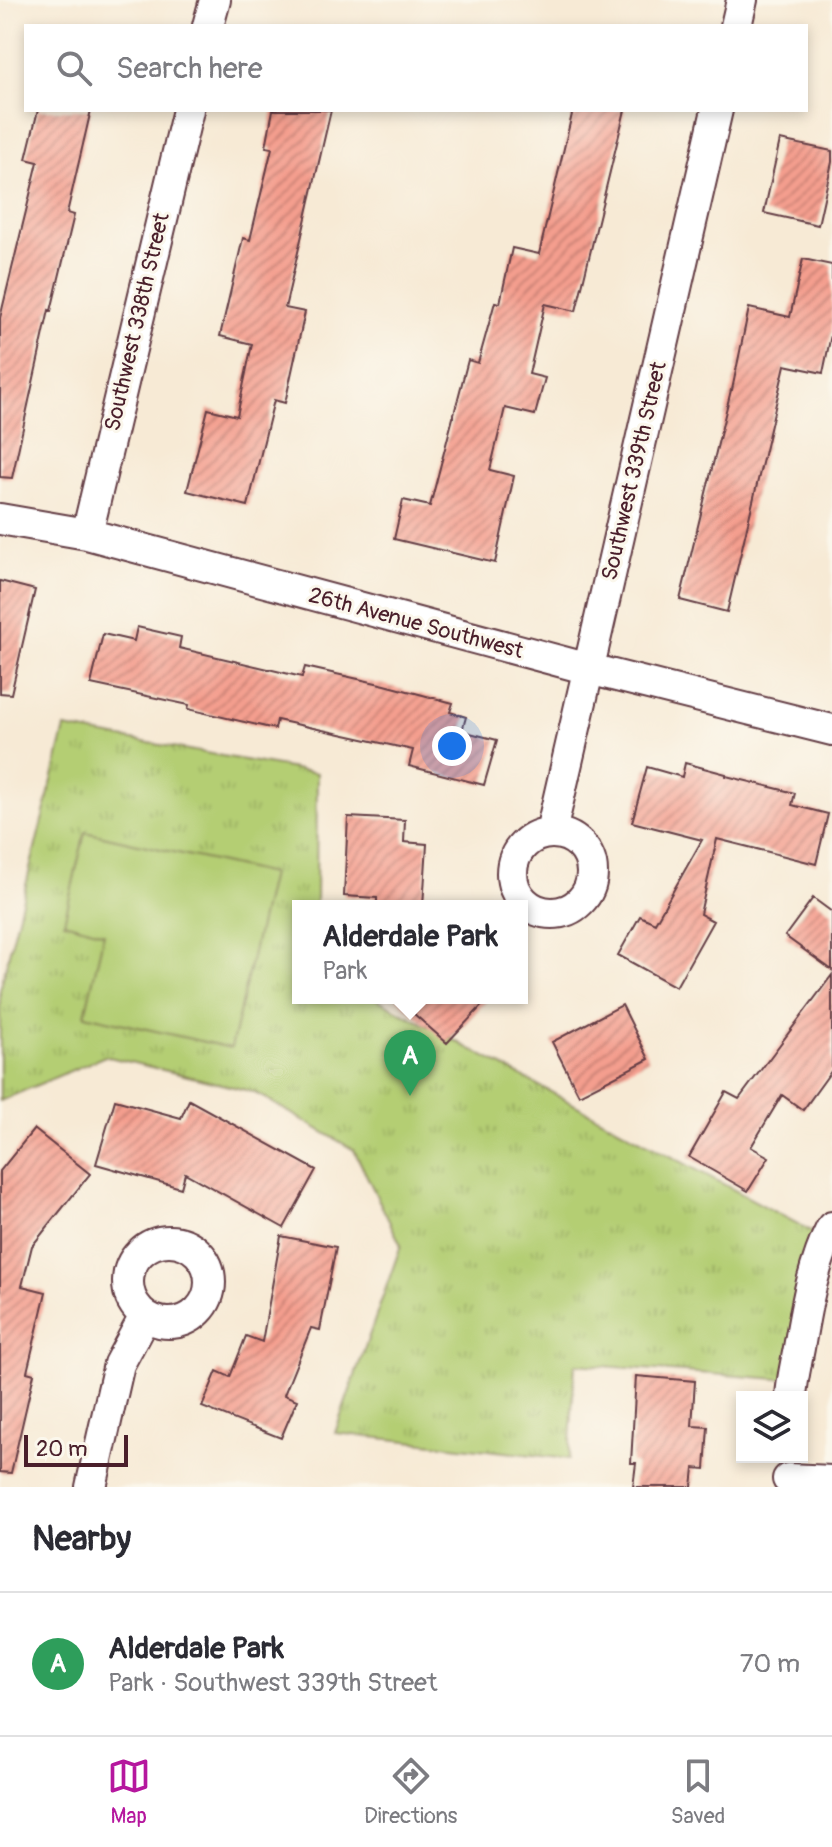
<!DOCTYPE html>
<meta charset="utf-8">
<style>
body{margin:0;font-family:Pangolin,sans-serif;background:#f2f2f3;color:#2b2b33}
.controls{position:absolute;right:24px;bottom:24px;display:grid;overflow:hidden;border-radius:0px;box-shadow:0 4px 12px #0003}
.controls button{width:72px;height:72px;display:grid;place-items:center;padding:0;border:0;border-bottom:2px solid #e1e1e2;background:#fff;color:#2b2b33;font:40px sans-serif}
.scale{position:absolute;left:24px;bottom:20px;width:104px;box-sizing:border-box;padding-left:8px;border:4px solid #4a1f2b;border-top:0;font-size:22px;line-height:28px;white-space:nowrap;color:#4a1f2b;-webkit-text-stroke:6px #fbf7ec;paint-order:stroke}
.you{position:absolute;left:452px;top:746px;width:28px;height:28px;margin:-20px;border:6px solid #fff;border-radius:50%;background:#1a73e8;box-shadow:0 0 0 12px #1a73e833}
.badge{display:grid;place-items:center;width:52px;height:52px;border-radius:50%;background:#b5179e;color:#fff;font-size:26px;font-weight:700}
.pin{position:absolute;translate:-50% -66px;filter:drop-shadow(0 2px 4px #0008)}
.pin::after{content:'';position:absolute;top:42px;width:28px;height:24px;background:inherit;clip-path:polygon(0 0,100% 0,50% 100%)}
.popup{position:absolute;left:292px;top:900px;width:236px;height:104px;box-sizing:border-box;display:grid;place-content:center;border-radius:0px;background:#fff;filter:drop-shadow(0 2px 6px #0005);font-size:26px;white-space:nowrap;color:#7c7c81}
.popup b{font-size:30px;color:#2b2b33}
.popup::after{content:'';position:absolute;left:50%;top:100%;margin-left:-16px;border:16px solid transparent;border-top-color:#fff}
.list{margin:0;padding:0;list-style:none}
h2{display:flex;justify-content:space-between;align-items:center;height:104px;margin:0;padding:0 32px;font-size:34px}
h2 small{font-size:26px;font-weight:400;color:#7c7c81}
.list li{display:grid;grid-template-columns:52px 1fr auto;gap:24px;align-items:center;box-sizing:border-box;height:144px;padding:0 32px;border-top:2px solid #e1e1e2}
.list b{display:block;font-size:30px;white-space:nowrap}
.list p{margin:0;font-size:26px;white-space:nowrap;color:#7c7c81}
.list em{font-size:26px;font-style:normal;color:#7c7c81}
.icon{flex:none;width:44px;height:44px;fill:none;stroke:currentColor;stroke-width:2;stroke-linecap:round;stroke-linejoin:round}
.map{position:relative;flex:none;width:832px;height:1487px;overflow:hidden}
.search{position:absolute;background:#fff;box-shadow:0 4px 12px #0003;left:24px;right:24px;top:24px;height:88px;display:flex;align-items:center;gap:20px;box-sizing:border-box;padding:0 28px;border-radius:0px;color:#7c7c81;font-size:30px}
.sheet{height:248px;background:#fff}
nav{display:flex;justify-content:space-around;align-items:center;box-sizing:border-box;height:112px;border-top:2px solid #e1e1e2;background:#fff;font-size:22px;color:#7c7c81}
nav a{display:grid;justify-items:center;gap:4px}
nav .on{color:#b5179e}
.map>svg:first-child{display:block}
.park{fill:url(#park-tufts);stroke:#7f764f;stroke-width:2}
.pitch{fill:#b4ce73;stroke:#7f764f;stroke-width:2}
.building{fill:url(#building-hatch)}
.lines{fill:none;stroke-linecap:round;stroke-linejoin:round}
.street-casing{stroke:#643d44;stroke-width:34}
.street{stroke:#fff;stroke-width:30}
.labels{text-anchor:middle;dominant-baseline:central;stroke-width:6;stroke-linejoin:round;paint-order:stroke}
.street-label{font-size:22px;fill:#4a1f2b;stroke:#fbf7ec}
</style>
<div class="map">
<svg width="832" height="1487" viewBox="0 0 832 1487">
<defs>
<pattern id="park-tufts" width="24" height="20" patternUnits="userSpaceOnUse" patternTransform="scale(2)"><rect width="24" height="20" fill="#b4ce73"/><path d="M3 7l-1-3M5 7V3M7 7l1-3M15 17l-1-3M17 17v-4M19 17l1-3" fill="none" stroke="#9cb064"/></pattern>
<pattern id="building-hatch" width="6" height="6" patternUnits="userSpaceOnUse" patternTransform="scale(2)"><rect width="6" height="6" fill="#f49e8e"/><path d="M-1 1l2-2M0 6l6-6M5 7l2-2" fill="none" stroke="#c88074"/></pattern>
</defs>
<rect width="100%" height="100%" fill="#fbf7ec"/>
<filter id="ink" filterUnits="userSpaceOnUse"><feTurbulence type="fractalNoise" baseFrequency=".0125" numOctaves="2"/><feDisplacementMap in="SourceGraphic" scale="16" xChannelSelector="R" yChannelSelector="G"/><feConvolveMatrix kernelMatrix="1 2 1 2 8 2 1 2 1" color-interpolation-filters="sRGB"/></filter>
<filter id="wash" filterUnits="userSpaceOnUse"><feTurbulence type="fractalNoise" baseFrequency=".006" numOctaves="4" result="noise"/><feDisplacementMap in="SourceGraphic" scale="32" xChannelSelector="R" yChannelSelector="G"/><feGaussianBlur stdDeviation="1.8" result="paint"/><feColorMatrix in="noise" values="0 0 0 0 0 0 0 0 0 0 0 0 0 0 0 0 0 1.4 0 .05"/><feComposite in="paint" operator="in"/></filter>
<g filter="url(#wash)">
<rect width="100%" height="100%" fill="#f7ead5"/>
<path class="park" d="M 65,728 L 317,773 L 316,906 L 298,906 L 298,998 L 375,998 L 826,1239 L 792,1380 L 575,1364 L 569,1459 L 335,1433 L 401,1245 L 354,1150 L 254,1092 L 105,1056 L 0,1101 L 0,990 Z"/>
<path class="pitch" d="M 85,832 L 271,874 L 231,1048 L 85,1015 L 104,933 L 64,922 Z"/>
<g id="blocks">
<path class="building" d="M 38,110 L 91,110 L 67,213 L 74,215 L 51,311 L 49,310 L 12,478 L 0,477 L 0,318 L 38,162 L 26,159 Z
M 273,110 L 331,110 L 285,308 L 305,312 L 285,403 L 274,400 L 248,506 L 187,491 L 208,409 L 237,416 L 252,344 L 220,336 L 243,238 L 250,240 L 272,148 L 266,147 Z
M 573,110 L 625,110 L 576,311 L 545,304 L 529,374 L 545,378 L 535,415 L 505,408 L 490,470 L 514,476 L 495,563 L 394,539 L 403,500 L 430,506 L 468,360 L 478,363 L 495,302 L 500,303 L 512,248 L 539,254 Z
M 780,140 L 832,151 L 832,162 L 818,225 L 764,213 Z
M 803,259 L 832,265 L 832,330 L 823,373 L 785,365 L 727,612 L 680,600 L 731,390 L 732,390 L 749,308 L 790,317 Z
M 0,581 L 35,590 L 11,694 L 0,693 Z
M 137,627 L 181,637 L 179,648 L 302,677 L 305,667 L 385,685 L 453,703 L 450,712 L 466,717 L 462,731 L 497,740 L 484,785 L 409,766 L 413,750 L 277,720 L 275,729 L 188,709 L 189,705 L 91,684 L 103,634 L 134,641 Z
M 685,763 L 726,774 L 726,776 L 795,793 L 792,805 L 828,814 L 816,864 L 717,839 L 700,914 L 713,921 L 676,987 L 618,955 L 640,916 L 655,923 L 702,840 L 632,822 L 647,767 L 682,777 Z
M 348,817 L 405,820 L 404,842 L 427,844 L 423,906 L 377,906 L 377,898 L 344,896 Z
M 813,898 L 832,912 L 832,970 L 785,936 Z
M 832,975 L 832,1070 L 803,1110 L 782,1095 L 751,1147 L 769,1157 L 748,1191 L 689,1157 L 726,1092 L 739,1099 Z
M 396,998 L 489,998 L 447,1043 Z
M 622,1005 L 649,1059 L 579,1095 L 552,1042 Z
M 115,1100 L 181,1118 L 189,1100 L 316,1170 L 284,1228 L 185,1173 L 181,1188 L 96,1164 Z
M 34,1129 L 90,1174 L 32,1246 L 22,1286 L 46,1292 L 27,1372 L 34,1374 L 11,1473 L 0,1472 L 0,1171 Z
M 281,1236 L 336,1247 L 320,1330 L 311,1328 L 284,1395 L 297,1400 L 281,1438 L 202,1407 L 217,1371 L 230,1377 L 246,1336 L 262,1342 Z
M 636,1376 L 695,1381 L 692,1426 L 708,1427 L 705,1469 L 694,1468 L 692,1487 L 633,1487 L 636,1463 L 631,1463 Z"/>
</g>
</g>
<g filter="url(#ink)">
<use href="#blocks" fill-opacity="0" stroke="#643d44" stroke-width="2"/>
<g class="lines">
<g class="street-casing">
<path id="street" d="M 208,26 L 215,0
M 736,26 L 742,0
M 0,519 L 87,534 L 589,669 L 832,730
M 87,534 L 188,110
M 551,832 L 717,110
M512 873a40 40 0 1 1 80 0a40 40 0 1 1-80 0Z
M128 1282a41 41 0 1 1 82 0a41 41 0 1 1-82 0Z
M 791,1397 C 792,1380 796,1364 799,1348 C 806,1307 813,1264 832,1227
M 788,1479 L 832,1481
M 91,1487 L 119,1364 L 145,1316"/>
</g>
<use href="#street" class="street"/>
</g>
</g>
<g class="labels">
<g class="street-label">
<text transform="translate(137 322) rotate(-77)">Southwest 338th Street</text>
<text transform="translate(634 471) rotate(-77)">Southwest 339th Street</text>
<text transform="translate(416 623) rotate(15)">26th Avenue Southwest</text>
</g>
</g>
</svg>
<div class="controls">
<button><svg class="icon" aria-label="layers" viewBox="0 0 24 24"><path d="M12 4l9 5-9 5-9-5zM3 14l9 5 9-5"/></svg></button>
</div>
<div class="scale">20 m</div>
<div class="you"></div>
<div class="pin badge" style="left:410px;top:1096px;background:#2e9e5b">A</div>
<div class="popup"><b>Alderdale Park</b>Park</div>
<div class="search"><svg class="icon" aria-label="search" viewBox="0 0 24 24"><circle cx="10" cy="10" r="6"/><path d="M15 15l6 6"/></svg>Search here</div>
</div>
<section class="sheet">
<h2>Nearby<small></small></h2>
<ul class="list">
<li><span class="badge" style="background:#2e9e5b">A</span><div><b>Alderdale Park</b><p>Park · Southwest 339th Street</p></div><em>70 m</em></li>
</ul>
</section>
<nav>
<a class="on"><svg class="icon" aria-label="map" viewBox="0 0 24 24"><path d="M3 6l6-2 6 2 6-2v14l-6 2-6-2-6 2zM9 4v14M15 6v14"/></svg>Map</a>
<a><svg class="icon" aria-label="directions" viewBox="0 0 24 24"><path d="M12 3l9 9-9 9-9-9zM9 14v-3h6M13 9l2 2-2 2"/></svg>Directions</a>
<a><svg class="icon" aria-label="saved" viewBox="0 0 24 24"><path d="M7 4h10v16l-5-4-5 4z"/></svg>Saved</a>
</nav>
